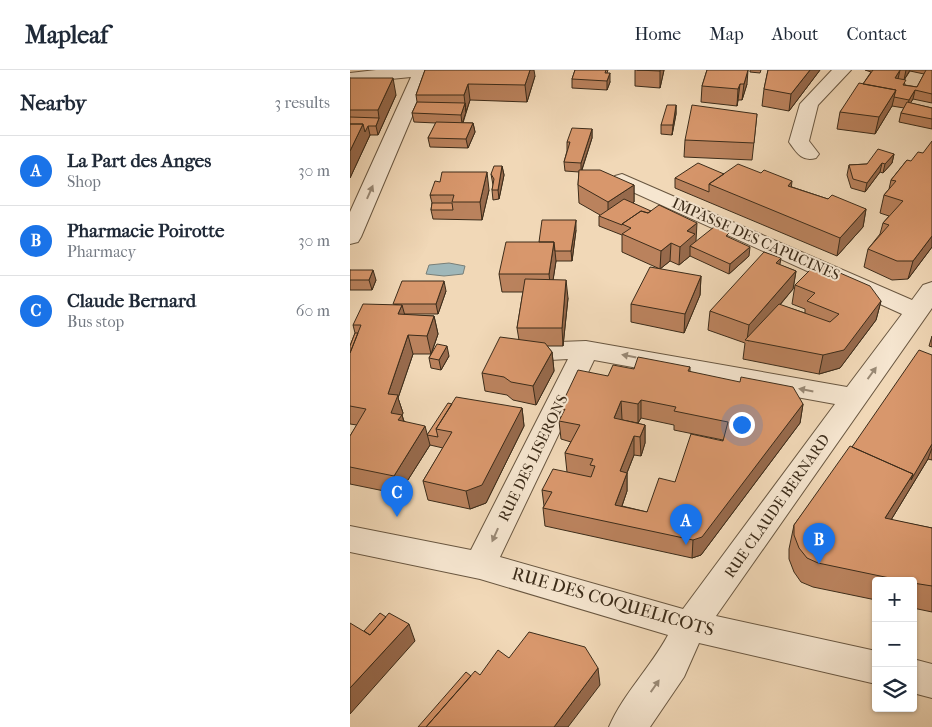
<!DOCTYPE html>
<meta charset="utf-8">
<style>
body{margin:0;font-family:"IM FELL French Canon",serif;background:#f6f6f7;color:#1f2937}
.controls{position:absolute;right:15px;bottom:15px;display:grid;overflow:hidden;border-radius:5px;box-shadow:0 1px 4px #0004}
.controls button{width:45px;height:45px;display:grid;place-items:center;padding:0;border:0;border-bottom:1px solid #e0e1e3;background:#fff;color:#1f2937;font:25px sans-serif}
.you{position:absolute;left:391px;top:354px;width:18px;height:18px;margin:-12px;border:4px solid #fff;border-radius:50%;background:#1a73e8;box-shadow:0 0 0 8px #1a73e833}
.badge{display:grid;place-items:center;width:32px;height:32px;border-radius:50%;background:#1a73e8;color:#fff;font-size:16px;font-weight:700}
.pin{position:absolute;translate:-50% -41px;filter:drop-shadow(0 1px 2px #0008)}
.pin::after{content:'';position:absolute;top:26px;width:18px;height:15px;background:inherit;clip-path:polygon(0 0,100% 0,50% 100%)}
.list{margin:0;padding:0;list-style:none}
h2{display:flex;justify-content:space-between;align-items:center;height:65px;margin:0;padding:0 20px;font-size:21px}
h2 small{font-size:16px;font-weight:400;color:#747a83}
.list li{display:grid;grid-template-columns:32px 1fr auto;gap:15px;align-items:center;box-sizing:border-box;height:70px;padding:0 20px;border-top:1px solid #e0e1e3}
.list b{display:block;font-size:19px;white-space:nowrap}
.list p{margin:0;font-size:16px;white-space:nowrap;color:#747a83}
.list em{font-size:16px;font-style:normal;color:#747a83}
.icon{flex:none;width:28px;height:28px;fill:none;stroke:currentColor;stroke-width:2;stroke-linecap:round;stroke-linejoin:round}
.map{position:relative;flex:none;width:582px;height:657px;overflow:hidden}
header{display:flex;align-items:center;gap:30px;box-sizing:border-box;height:70px;padding:0 25px;background:#fff;border-bottom:1px solid #e0e1e3}
header strong{font-size:24px}
nav{display:flex;gap:28px;margin-inline-start:auto;font-size:18px}
main{display:flex}
aside{flex:1;background:#fff}
.map>svg:first-child{display:block}
.water{fill:#9fb7b9;stroke:#777f79}
.lines{fill:none;stroke-linecap:round;stroke-linejoin:round}
.minor-casing{stroke:#695741;stroke-width:2}
.minor{fill:#f6e6d0;fill-rule:evenodd}
.wall{fill:#ba825d;stroke:#3c2c1a;fill-rule:evenodd}
.shaded-wall{fill:#976a4c;stroke:#3c2c1a}
.building{fill:#d8976c;stroke:#3c2c1a;fill-rule:evenodd}
.oneway{fill:#998975}
.labels{text-anchor:middle;dominant-baseline:central;stroke-width:4;stroke-linejoin:round;paint-order:stroke}
.street-label{font-size:15px;fill:#3c2c1a;stroke:#f6e6d0}
.near-street-label{font-size:18px;fill:#3c2c1a;stroke:#f6e6d0}
</style>
<header>
<strong>Mapleaf</strong>
<nav><a>Home</a><a>Map</a><a>About</a><a>Contact</a></nav>
</header>
<main>
<aside>
<h2>Nearby<small>3 results</small></h2>
<ul class="list">
<li><span class="badge">A</span><div><b>La Part des Anges</b><p>Shop</p></div><em>30 m</em></li>
<li><span class="badge">B</span><div><b>Pharmacie Poirotte</b><p>Pharmacy</p></div><em>30 m</em></li>
<li><span class="badge">C</span><div><b>Claude Bernard</b><p>Bus stop</p></div><em>60 m</em></li>
</ul>
</aside>
<div class="map">
<svg width="582" height="657" viewBox="0 0 582 657">
<rect width="100%" height="100%" fill="#f1d8b7"/>
<filter id="stains"><feTurbulence type="fractalNoise" baseFrequency=".004" numOctaves="4"/><feColorMatrix values="0 0 0 0 .2 0 0 0 0 .09 0 0 0 0 .02 0 0 0 .5 -.17"/></filter>
<radialGradient id="worn" r=".72"><stop offset=".6" stop-color="#630" stop-opacity="0"/><stop offset="1" stop-color="#630" stop-opacity=".3"/></radialGradient>
<path class="water" d="M 99,193 L 115,196 L 113,204 L 94,206 L 76,204 L 79,195 Z"/>
<g class="lines">
<g class="minor-casing">
<path id="minor" d="M 26,0 L 84,0 L 80,4 L 11,167 L 8,172 L 0,174 L 0,142 L 61,7 L 0,13 L 0,3 Z
M 482,0 L 501,0 L 468,35 L 459,71 L 469,84 L 466,88 C 452,92 447,83 439,72 L 450,34 Z
M 272,104 L 562,230 L 573,215 L 582,212 L 582,238 L 366,546 L 526,581 L 526,614 L 349,573 L 334,607 L 300,657 L 259,657 C 273,624 301,597 318,565 L 130,509 L 0,482 L 0,456 L 121,480 L 218,289 L 182,291 L 173,288 L 169,282 L 173,276 L 182,273 L 236,271 L 497,317 L 552,244 L 265,114 L 262,110 L 265,106 ZM 244,290 L 485,334 L 333,539 L 150,487 Z
M 563,589 L 582,594 L 582,628 L 563,623 Z"/>
</g>
<use href="#minor" class="minor"/>
</g>
<path class="wall" d="M 75,0 L 185,6 L 177,32 L 120,30 L 113,53 L 123,53 L 125,62 L 118,78 L 80,77 L 78,68 L 86,53 L 64,52 L 62,43 L 67,32 L 66,25 Z
M 225,0 L 258,0 L 257,3 L 260,12 L 257,20 L 222,18 L 222,9 Z
M 285,0 L 314,0 L 310,18 L 285,16 Z
M 357,0 L 397,14 L 392,30 L 388,30 L 387,36 L 351,32 L 352,16 Z
M 400,0 L 411,0 L 410,3 L 400,2 Z
M 418,0 L 470,0 L 439,41 L 412,36 L 414,19 Z
M 515,0 L 582,0 L 582,33 L 563,29 L 560,33 L 582,38 L 582,59 L 549,52 L 551,43 L 554,38 L 542,36 L 525,64 L 487,59 L 490,42 L 513,14 L 521,2 ZM 560,1 L 574,4 L 567,17 L 555,15 L 554,10 Z
M 0,8 L 46,25 L 28,65 L 20,65 L 0,108 Z
M 326,35 L 326,44 L 322,65 L 311,64 L 311,55 Z
M 407,44 L 402,90 L 334,87 L 335,70 Z
M 242,59 L 242,68 L 232,100 L 284,115 L 284,132 L 283,133 L 346,171 L 345,172 L 378,167 L 399,186 L 379,204 L 340,186 L 329,195 L 320,191 L 310,199 L 272,182 L 272,165 L 249,156 L 249,146 L 250,145 L 229,133 L 228,115 L 229,102 L 215,101 L 214,92 L 217,81 L 217,72 Z
M 544,84 L 542,93 L 533,103 L 530,102 L 515,122 L 501,118 L 497,105 L 499,95 L 517,94 Z
M 557,90 L 582,177 L 558,209 L 542,210 L 514,197 L 518,179 L 530,164 L 533,153 L 539,146 L 530,143 L 534,125 L 539,119 L 541,110 Z
M 152,96 L 154,105 L 149,129 L 143,130 L 142,120 L 143,115 L 141,104 Z
M 374,104 L 442,117 L 478,129 L 516,139 L 513,157 L 487,186 L 325,118 L 325,108 Z
M 139,120 L 132,150 L 83,149 L 81,140 L 82,133 L 80,125 Z
M 226,160 L 222,191 L 206,191 L 203,210 L 218,228 L 213,276 L 197,276 L 202,282 L 204,301 L 186,335 L 163,330 L 157,325 L 135,321 L 132,303 L 169,270 L 167,258 L 173,222 L 152,222 L 149,204 L 189,172 Z
M 430,195 L 446,201 L 443,219 L 430,235 L 455,243 L 455,239 L 442,234 L 445,215 L 531,231 L 526,250 L 490,298 L 469,304 L 393,289 L 395,273 L 358,260 L 360,241 Z
M 0,200 L 26,210 L 22,220 L 0,220 Z
M 351,206 L 350,225 L 334,263 L 281,252 L 281,234 Z
M 96,221 L 88,244 L 54,244 L 55,245 L 84,246 L 88,264 L 82,282 L 99,286 L 91,300 L 81,298 L 79,288 L 81,284 L 63,284 L 48,328 L 53,343 L 52,345 L 54,351 L 77,365 L 102,334 L 172,338 L 174,356 L 136,433 L 120,439 L 78,430 L 73,411 L 93,378 L 80,375 L 49,424 L 0,414 L 0,366 L 7,355 L 0,354 L 0,276 L 5,263 L 3,255 L 44,235 Z
M 582,266 L 582,277 L 579,276 Z
M 582,285 L 582,390 L 578,389 L 541,450 L 582,458 L 582,542 L 563,538 L 563,511 L 526,511 L 526,530 L 463,517 L 451,512 L 444,502 L 439,489 L 439,479 L 444,455 L 502,377 Z
M 340,297 L 340,302 L 453,334 L 450,353 L 351,485 L 342,488 L 195,456 L 193,438 L 194,436 L 192,420 L 217,402 L 215,383 L 221,372 L 211,369 L 209,351 L 211,347 L 210,338 L 258,306 L 284,299 ZM 291,348 L 324,355 L 324,360 L 373,370 L 325,412 L 297,442 L 272,436 L 277,421 L 277,403 L 284,385 L 291,386 L 295,373 L 295,355 L 272,350 L 288,353 Z"/>
<path class="shaded-wall" d="M 180,0 L 184,0 L 185,6 L 177,32 L 175,15 Z
M 310,0 L 314,0 L 310,18 Z
M 398,0 L 397,14 L 392,30 L 394,14 Z
M 460,0 L 470,0 L 439,41 L 441,24 Z
M 550,0 L 548,9 L 545,8 Z
M 556,0 L 560,0 L 554,10 Z
M 260,3 L 260,12 L 257,20 L 257,11 Z
M 43,8 L 46,25 L 28,65 L 26,56 L 29,48 L 28,40 Z
M 118,14 L 120,30 L 116,42 L 114,25 Z
M 390,14 L 388,30 L 387,36 L 388,19 Z
M 546,20 L 542,36 L 525,64 L 529,47 Z
M 565,20 L 563,29 L 557,39 L 559,30 Z
M 115,33 L 116,42 L 112,54 L 111,45 Z
M 326,35 L 326,44 L 322,65 L 323,55 Z
M 123,53 L 125,62 L 118,78 L 116,69 Z
M 13,54 L 18,56 L 20,65 L 0,108 L 0,81 Z
M 242,59 L 242,68 L 231,102 L 231,93 Z
M 544,84 L 542,93 L 533,103 L 535,94 Z
M 532,93 L 530,102 L 515,122 L 517,113 Z
M 152,96 L 154,105 L 149,129 L 148,120 Z
M 137,102 L 139,120 L 132,150 L 130,132 Z
M 442,111 L 440,129 L 438,116 Z
M 284,115 L 284,132 L 258,150 L 258,132 Z
M 516,139 L 513,157 L 487,186 L 490,168 Z
M 226,150 L 226,160 L 222,191 L 221,181 Z
M 347,153 L 346,171 L 345,172 L 345,178 L 340,176 L 340,186 L 329,195 L 330,177 L 337,161 Z
M 582,166 L 582,177 L 558,209 L 563,191 Z
M 204,172 L 206,191 L 201,223 L 199,204 Z
M 321,173 L 320,191 L 310,199 L 311,181 Z
M 400,177 L 399,186 L 379,204 L 380,194 Z
M 431,188 L 428,206 L 426,193 Z
M 23,200 L 26,210 L 22,220 L 19,210 Z
M 446,201 L 443,219 L 399,271 L 397,270 L 399,255 Z
M 351,206 L 350,225 L 334,263 L 335,244 Z
M 216,210 L 218,228 L 213,276 L 212,258 Z
M 94,211 L 96,221 L 88,244 L 86,234 Z
M 531,231 L 526,250 L 490,298 L 469,304 L 473,285 Z
M 52,235 L 57,253 L 48,244 Z
M 84,246 L 88,264 L 81,284 L 77,266 Z
M 58,265 L 63,284 L 48,328 L 53,343 L 52,345 L 57,364 L 41,343 L 38,324 Z
M 97,276 L 99,286 L 91,300 L 89,290 Z
M 202,282 L 204,301 L 186,335 L 183,316 Z
M 291,330 L 291,348 L 288,353 L 288,334 Z
M 271,331 L 272,349 L 265,367 L 264,348 Z
M 453,334 L 450,353 L 351,485 L 342,488 L 343,470 Z
M 172,338 L 174,356 L 136,433 L 120,439 L 116,421 Z
M 295,355 L 295,373 L 291,386 L 290,367 Z
M 75,356 L 80,375 L 49,424 L 44,406 Z
M 284,366 L 284,385 L 270,420 L 270,401 Z
M 582,374 L 582,378 L 578,389 L 527,473 L 535,448 L 563,404 Z
M 277,403 L 277,421 L 266,453 L 265,435 Z
M 59,554 L 65,571 L 0,644 L 0,618 Z
M 248,598 L 250,615 L 218,657 L 204,657 Z"/>
<path class="building" d="M 75,0 L 180,0 L 175,15 L 118,14 L 114,25 L 66,25 Z
M 225,0 L 256,0 L 255,3 L 260,3 L 257,11 L 222,9 Z
M 287,0 L 310,0 L 310,1 Z
M 357,0 L 398,0 L 394,14 L 390,14 L 388,19 L 352,16 Z
M 418,0 L 460,0 L 441,24 L 414,19 Z
M 523,0 L 550,0 L 545,8 L 556,10 L 553,15 L 567,17 L 576,0 L 582,0 L 582,24 L 565,20 L 559,30 L 544,27 L 546,20 L 513,14 Z
M 0,8 L 43,8 L 28,40 L 0,40 Z
M 509,13 L 546,20 L 529,47 L 490,42 Z
M 67,32 L 115,33 L 111,45 L 62,43 Z
M 557,32 L 582,38 L 582,49 L 551,43 Z
M 317,35 L 326,35 L 323,55 L 311,55 Z
M 342,35 L 407,44 L 404,73 L 335,70 Z
M 0,47 L 29,48 L 26,56 L 18,56 L 15,62 L 13,54 L 0,54 Z
M 86,52 L 123,53 L 116,69 L 78,68 Z
M 0,54 L 13,54 L 0,81 Z
M 222,58 L 242,59 L 231,93 L 214,92 L 220,72 L 217,72 Z
M 582,71 L 582,166 L 563,191 L 547,191 L 518,179 L 539,155 L 533,153 L 553,131 L 534,125 L 546,111 L 541,110 L 557,90 L 561,91 L 568,82 L 573,83 Z
M 528,79 L 544,84 L 535,94 L 532,93 L 517,113 L 503,109 L 499,95 L 517,94 Z
M 348,93 L 374,104 L 359,114 L 359,122 L 325,108 Z
M 388,94 L 411,103 L 414,100 L 442,111 L 438,116 L 478,129 L 482,125 L 516,139 L 490,168 L 359,114 Z
M 144,96 L 152,96 L 148,120 L 142,120 L 144,109 L 141,104 Z
M 229,100 L 250,100 L 284,115 L 258,132 L 228,115 Z
M 92,102 L 137,102 L 130,132 L 102,132 L 104,125 L 80,125 L 85,111 L 90,112 Z
M 274,129 L 301,141 L 298,143 L 291,141 L 272,154 L 272,155 L 249,146 Z
M 82,133 L 102,133 L 103,140 L 81,140 Z
M 309,135 L 347,153 L 337,161 L 345,164 L 330,177 L 321,173 L 311,181 L 272,164 L 281,158 L 272,154 L 291,141 L 298,143 Z
M 192,150 L 226,150 L 221,181 L 205,181 L 204,172 L 189,172 Z
M 364,157 L 379,163 L 376,166 L 400,177 L 380,194 L 340,176 Z
M 156,172 L 204,172 L 199,204 L 149,204 Z
M 414,182 L 431,188 L 426,193 L 446,201 L 399,255 L 360,241 Z
M 467,193 L 520,216 L 531,231 L 494,280 L 473,285 L 395,270 L 429,234 L 480,252 L 489,244 L 457,231 L 465,223 L 445,215 Z
M 300,197 L 351,206 L 335,244 L 281,234 Z
M 0,200 L 23,200 L 19,210 L 0,210 Z
M 175,209 L 216,210 L 212,258 L 167,258 Z
M 52,211 L 94,211 L 86,234 L 43,234 Z
M 13,234 L 52,235 L 48,244 L 84,246 L 77,266 L 58,265 L 38,324 L 48,325 L 41,343 L 52,345 L 48,350 L 75,356 L 44,406 L 0,397 L 0,366 L 16,339 L 0,336 L 0,283 L 11,255 L 3,255 Z
M 5,263 L 8,263 L 0,283 L 0,276 Z
M 150,267 L 195,273 L 202,282 L 183,316 L 161,312 L 154,307 L 132,303 Z
M 87,274 L 97,276 L 89,290 L 79,288 Z
M 569,280 L 582,285 L 582,374 L 561,410 L 563,404 L 502,377 Z
M 288,287 L 340,297 L 338,301 L 390,312 L 391,307 L 443,317 L 453,334 L 352,467 L 343,470 L 193,438 L 202,422 L 192,420 L 203,399 L 241,407 L 245,396 L 240,395 L 243,389 L 215,383 L 230,355 L 209,351 L 215,339 L 210,338 L 228,300 L 258,306 L 263,295 L 284,299 ZM 291,330 L 326,337 L 324,341 L 378,352 L 373,371 L 341,364 L 325,412 L 309,408 L 297,442 L 265,435 L 277,403 L 270,401 L 284,366 L 290,367 L 295,355 L 264,348 L 271,331 L 288,334 Z
M 106,327 L 172,338 L 132,415 L 116,421 L 73,411 L 102,362 L 86,359 Z
M 98,333 L 102,334 L 86,359 L 88,367 L 77,365 Z
M 500,376 L 563,404 L 535,448 L 582,458 L 582,516 L 563,513 L 563,511 L 554,511 L 468,493 L 457,488 L 449,478 L 444,465 L 444,455 Z
M 30,543 L 36,547 L 20,565 L 14,561 Z
M 39,543 L 59,554 L 0,618 L 0,553 L 20,565 Z
M 179,562 L 235,577 L 248,598 L 204,657 L 76,657 L 125,601 L 130,605 L 148,580 L 159,588 Z
M 116,602 L 121,606 L 76,657 L 68,657 Z"/>
<defs><path id="oneway-solid" d="M-6-.8H1V-3.2L6.5 0L1 3.2V.8H-6Z" transform="scale(1.25)"/></defs>
<g class="oneway">
<use href="#oneway-solid" transform="translate(20 122) rotate(-66)"/>
<use href="#oneway-solid" transform="translate(279 286) rotate(-169)"/>
<use href="#oneway-solid" transform="translate(522 303) rotate(-54)"/>
<use href="#oneway-solid" transform="translate(456 320) rotate(-169)"/>
<use href="#oneway-solid" transform="translate(145 465) rotate(114)"/>
<use href="#oneway-solid" transform="translate(305 616) rotate(-55)"/>
</g>
<g class="labels">
<g class="street-label">
<text transform="translate(406 169) rotate(24)">IMPASSE DES CAPUCINES</text>
<text transform="translate(183 388) rotate(-64)">RUE DES LISERONS</text>
<text transform="translate(427 436) rotate(-55)">RUE CLAUDE BERNARD</text>
</g>
<g class="near-street-label">
<text transform="translate(263 532) rotate(16)">RUE DES COQUELICOTS</text>
</g>
</g>
<rect width="100%" height="100%" filter="url(#stains)"/>
<rect width="100%" height="100%" fill="url(#worn)"/>
</svg>
<div class="controls">
<button>+</button>
<button>−</button>
<button><svg class="icon" aria-label="layers" viewBox="0 0 24 24"><path d="M12 4l9 5-9 5-9-5zM3 14l9 5 9-5"/></svg></button>
</div>
<div class="you"></div>
<div class="pin badge" style="left:336px;top:475px">A</div>
<div class="pin badge" style="left:469px;top:494px">B</div>
<div class="pin badge" style="left:47px;top:447px">C</div>
</div>
</main>
